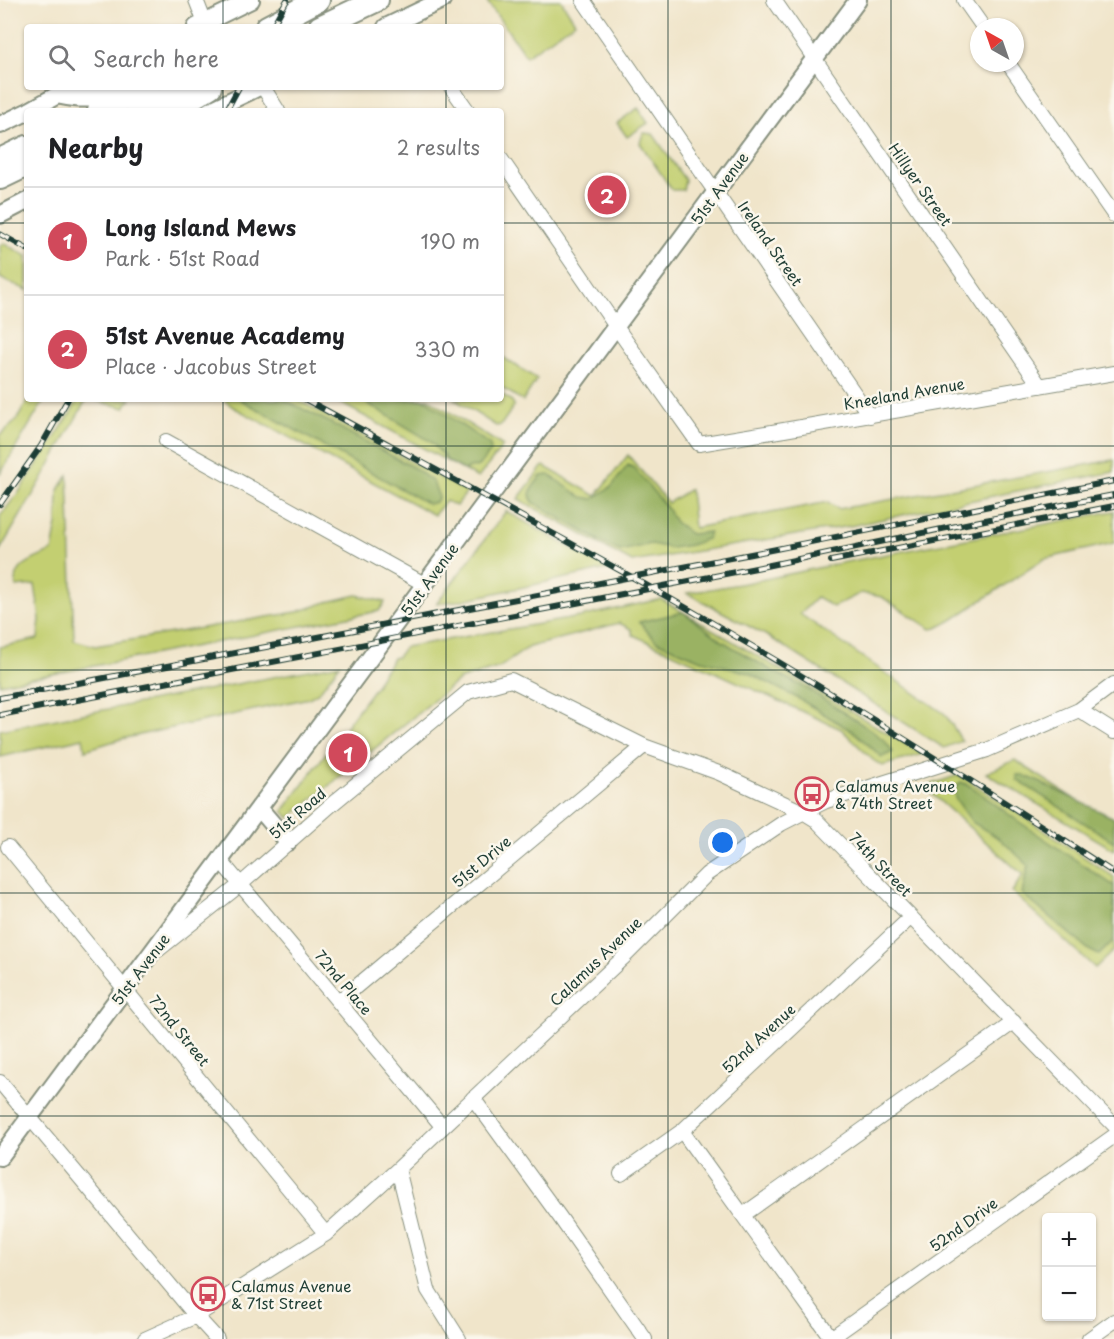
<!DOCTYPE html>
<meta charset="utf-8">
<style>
body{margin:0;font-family:"Playpen Sans",sans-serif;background:#f6f6f6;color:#202124}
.controls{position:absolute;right:18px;bottom:18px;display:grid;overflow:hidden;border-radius:6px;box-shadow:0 2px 4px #0004}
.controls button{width:54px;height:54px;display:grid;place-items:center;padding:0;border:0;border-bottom:2px solid #e0e0e0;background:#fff;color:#202124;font:30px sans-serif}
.compass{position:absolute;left:970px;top:18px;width:54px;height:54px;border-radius:50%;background:#fff;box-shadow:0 2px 4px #0004;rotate:320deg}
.you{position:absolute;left:723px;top:843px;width:21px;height:21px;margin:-15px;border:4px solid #fff;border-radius:50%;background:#1a73e8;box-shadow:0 0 0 9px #1a73e833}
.badge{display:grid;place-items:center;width:39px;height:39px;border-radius:50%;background:#d1495b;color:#fff;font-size:20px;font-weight:700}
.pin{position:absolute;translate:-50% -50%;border:3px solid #fff;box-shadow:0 2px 6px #0006}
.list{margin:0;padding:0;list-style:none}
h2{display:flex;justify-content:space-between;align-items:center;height:78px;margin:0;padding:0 24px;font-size:26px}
h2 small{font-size:20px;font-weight:400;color:#757577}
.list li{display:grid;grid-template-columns:39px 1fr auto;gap:18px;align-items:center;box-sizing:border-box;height:108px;padding:0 24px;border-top:2px solid #e0e0e0}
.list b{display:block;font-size:22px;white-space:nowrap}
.list p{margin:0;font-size:20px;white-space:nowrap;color:#757577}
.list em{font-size:20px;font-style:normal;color:#757577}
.icon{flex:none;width:33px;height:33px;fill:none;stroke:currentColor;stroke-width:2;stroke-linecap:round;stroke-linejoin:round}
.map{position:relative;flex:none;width:1114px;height:1339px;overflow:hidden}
.search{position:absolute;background:#fff;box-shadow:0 2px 4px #0004;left:24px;top:24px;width:480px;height:66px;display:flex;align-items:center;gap:15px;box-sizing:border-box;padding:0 21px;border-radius:6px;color:#757577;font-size:22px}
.panel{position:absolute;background:#fff;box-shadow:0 2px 4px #0004;left:24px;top:108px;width:480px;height:294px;border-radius:6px}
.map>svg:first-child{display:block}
.green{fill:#c3cf71;stroke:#718652;stroke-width:1.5}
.forest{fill:#9ab263;stroke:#5c784c;stroke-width:1.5}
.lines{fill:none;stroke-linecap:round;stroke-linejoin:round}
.minor-casing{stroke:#88917f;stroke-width:16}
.tertiary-casing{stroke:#88917f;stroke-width:20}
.primary-casing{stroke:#88917f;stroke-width:26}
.minor{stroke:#fff;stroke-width:14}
.tertiary{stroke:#fff;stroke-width:16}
.primary{stroke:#fff;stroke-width:22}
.rail-casing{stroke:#1f3d34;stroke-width:6}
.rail{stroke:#fbf7ec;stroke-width:4;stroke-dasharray:11;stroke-linecap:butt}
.grid{fill:none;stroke:#1f3d34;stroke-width:1.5;stroke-opacity:0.55}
.labels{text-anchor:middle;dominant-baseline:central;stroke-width:5;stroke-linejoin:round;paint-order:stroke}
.street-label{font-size:15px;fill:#1f3d34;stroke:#fbf7ec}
.poi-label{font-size:15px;fill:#1f3d34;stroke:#fbf7ec;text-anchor:start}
</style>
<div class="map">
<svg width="1114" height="1339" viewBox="0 0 1114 1339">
<rect width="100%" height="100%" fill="#fbf7ec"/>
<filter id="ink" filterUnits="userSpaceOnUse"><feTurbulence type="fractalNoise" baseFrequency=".0167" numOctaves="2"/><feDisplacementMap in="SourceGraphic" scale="12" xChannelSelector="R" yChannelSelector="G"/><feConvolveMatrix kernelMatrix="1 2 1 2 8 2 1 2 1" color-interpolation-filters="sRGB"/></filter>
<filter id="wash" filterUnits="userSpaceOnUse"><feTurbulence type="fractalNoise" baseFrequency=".008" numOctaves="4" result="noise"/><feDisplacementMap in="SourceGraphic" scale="24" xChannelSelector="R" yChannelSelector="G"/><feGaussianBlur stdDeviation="1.35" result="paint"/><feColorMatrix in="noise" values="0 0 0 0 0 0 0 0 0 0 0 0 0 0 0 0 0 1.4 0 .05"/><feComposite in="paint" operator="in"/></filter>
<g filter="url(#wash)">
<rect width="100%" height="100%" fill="#f0e5ca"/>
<path class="green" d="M 486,0 L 561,0 L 575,22 L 526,56 Z
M 638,108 L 648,123 L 627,137 L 617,123 Z
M 643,133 L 653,134 L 685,180 L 683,190 L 672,190 L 640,143 Z
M 3,243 L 27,256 L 27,290 L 0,278 L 0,245 Z
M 501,356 L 537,379 L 523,401 L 501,387 Z
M 501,394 L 512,401 L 514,406 L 501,425 L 496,426 L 454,399 L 501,399 Z
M 29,399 L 45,399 L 0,474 L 0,435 L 16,421 Z
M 78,399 L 131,399 L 124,408 L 90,399 L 85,402 L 41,481 L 0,550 L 0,516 L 19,492 L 70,414 Z
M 223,399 L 296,399 L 467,492 L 456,506 L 446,501 L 434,515 L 233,407 Z
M 333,399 L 429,399 L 503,446 L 478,478 Z
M 628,455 L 668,503 L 690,489 L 694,528 L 828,502 L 838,509 L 1114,460 L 1114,472 L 1017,491 L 850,526 L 632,562 L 518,499 L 542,467 L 544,466 L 596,496 Z
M 68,475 L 74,640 L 95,646 L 297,612 L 327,602 L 357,595 L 385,602 L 379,611 L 0,684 L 0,647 L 38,639 L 40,619 L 35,585 L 16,587 C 13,564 34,560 52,551 L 57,524 L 58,491 Z
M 506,511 L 608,569 L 458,601 L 437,603 Z
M 1114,511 L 1114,543 L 1044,559 L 952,620 L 937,628 L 931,629 L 882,597 L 861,593 L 833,607 L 817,597 L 800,614 L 945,714 L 962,741 L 944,748 L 769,637 L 687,593 L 751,582 L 841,563 Z
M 661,599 L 923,754 L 882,766 L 873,760 L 841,729 L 633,635 L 631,629 L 619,623 L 529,647 L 500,667 L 459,680 L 289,818 L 283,811 L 378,683 L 377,682 L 393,658 L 397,657 L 405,647 L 580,617 Z
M 340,664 L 319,692 L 309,698 L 121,739 L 85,750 L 83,738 L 0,757 L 0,730 Z
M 1015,760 L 1114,825 L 1114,850 L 986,773 Z
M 958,775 L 968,780 L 1114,877 L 1114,950 L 1095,968 L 1012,892 L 1023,875 L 924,787 Z"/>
<path class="forest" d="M 239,399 L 283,399 L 329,422 L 416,469 L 433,482 L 439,497 L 436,502 L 428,504 Z
M 360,399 L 424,399 L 490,445 L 491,452 L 478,466 L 464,470 L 449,462 L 430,441 Z
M 628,465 L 634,468 L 667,508 L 675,522 L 691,534 L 710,532 L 707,539 L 691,545 L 671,548 L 651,544 L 620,551 L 607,545 L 534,503 C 525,493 534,486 541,476 L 549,475 L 582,497 L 593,499 L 612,486 Z
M 683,612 L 724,642 L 769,669 L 811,691 L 871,730 L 885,741 L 893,752 L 882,757 L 855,733 L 801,700 L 749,673 L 699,659 L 656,641 L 639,622 Z
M 1017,775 L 1023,775 L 1035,780 L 1114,818 L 1114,842 L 1017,780 Z
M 961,782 L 972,787 L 1018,821 L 1114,886 L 1114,940 L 1099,955 L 1089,950 L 1022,894 L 1028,865 L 1000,839 L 972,822 L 955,798 L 954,789 Z"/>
</g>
<g filter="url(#ink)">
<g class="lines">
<g class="minor-casing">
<path id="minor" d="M 196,0 L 205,23
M 583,0 L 870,416
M 774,0 L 1040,386
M 964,0 L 983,27
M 1008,63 L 1114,215
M 263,87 L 278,111
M 451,87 L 468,111
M 501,159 L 626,341 L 699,444 L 784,430 L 1114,373
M 166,441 L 426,585
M 1079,710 L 1114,732
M 8,847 L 326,1234
M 220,860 L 442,1126
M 158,950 L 241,884 L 331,805 L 468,692 L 511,680 L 644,746 L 719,773 L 803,812 L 816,820 L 1114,1125
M 339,1001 L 644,746
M 0,1082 L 196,1316 L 217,1339
M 473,1098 L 559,1216 L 645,1339
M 682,1131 L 832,1339
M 398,1169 L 428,1290 L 459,1339
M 621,1174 L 682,1131 L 910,918
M 743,1215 L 1014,1022
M 831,1338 L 1114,1136
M 145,1339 L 196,1316 L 326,1234 L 398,1169 L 622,959 L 707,874 L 781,824 L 826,801 L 987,750 L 1079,710 L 1114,684
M 1089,1339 L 1114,1321"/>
</g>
<g class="tertiary-casing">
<path id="tertiary" d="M 196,27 L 251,0
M 386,27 L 442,0
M 29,111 L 70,88
M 209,111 L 259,87
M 0,125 L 27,112
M 0,215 L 27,201
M 259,808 L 288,842
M 0,1157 L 858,0"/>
</g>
<g class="primary-casing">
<path id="primary" d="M 267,27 L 318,0
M 320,27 L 377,0
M 62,93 C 86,98 92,96 114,87
M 176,108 L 210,87
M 99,111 L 148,87
M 138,111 L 187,87
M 0,160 L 27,147
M 0,178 L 27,165"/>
</g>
<use href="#minor" class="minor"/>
<use href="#tertiary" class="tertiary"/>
<use href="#primary" class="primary"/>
<g class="rail-casing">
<path id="rail" d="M 272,27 L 287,0
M 226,111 L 239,87
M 0,234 L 27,249
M 305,399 C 432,468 560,536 685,607 C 831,691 973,781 1114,873
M 0,504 L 41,446 L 68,399
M 831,561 L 1114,506
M 0,698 L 751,554 L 1114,481
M 0,715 L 756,568 L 980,521 L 1114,495"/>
</g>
<use href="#rail" class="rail"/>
</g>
</g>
<path class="grid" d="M 223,0 L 223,27M 446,0 L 446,27M 668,0 L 668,1339M 891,0 L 891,1339M 223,87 L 223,111M 446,87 L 446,111M 0,223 L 27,223M 501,223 L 1114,223M 223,399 L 223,1339M 446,399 L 446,1339M 0,446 L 1114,446M 0,670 L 1114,670M 0,893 L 1114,893M 0,1116 L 1114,1116"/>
<defs>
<g id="bus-ring" transform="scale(1.725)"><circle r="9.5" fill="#fbf7ec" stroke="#d1495b" stroke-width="1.5"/><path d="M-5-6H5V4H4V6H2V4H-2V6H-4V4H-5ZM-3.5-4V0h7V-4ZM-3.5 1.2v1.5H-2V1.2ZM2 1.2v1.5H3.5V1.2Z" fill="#d1495b"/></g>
</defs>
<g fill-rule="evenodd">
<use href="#bus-ring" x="812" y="794"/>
<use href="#bus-ring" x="208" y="1294"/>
</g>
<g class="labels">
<g class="street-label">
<text transform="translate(921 184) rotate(55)">Hillyer Street</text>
<text transform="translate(719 188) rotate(-54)">51st Avenue</text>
<text transform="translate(771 243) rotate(55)">Ireland Street</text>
<text transform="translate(904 393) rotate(-10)">Kneeland Avenue</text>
<text transform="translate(429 579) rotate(-54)">51st Avenue</text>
<text transform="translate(297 813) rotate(-41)">51st Road</text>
<text transform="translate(481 861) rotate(-40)">51st Drive</text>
<text transform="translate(881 864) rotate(46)">74th Street</text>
<text transform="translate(595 961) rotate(-44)">Calamus Avenue</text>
<text transform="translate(140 969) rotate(-53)">51st Avenue</text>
<text transform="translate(344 982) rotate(50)">72nd Place</text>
<text transform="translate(180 1030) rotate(51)">72nd Street</text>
<text transform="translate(758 1038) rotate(-43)">52nd Avenue</text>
<text transform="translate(963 1224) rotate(-36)">52nd Drive</text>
</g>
<g class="poi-label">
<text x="835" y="785">Calamus Avenue<tspan x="835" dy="17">&amp; 74th Street</tspan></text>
<text x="231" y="1285">Calamus Avenue<tspan x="231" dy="17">&amp; 71st Street</tspan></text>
</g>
</g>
</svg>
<div class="controls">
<button>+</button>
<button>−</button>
</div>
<svg class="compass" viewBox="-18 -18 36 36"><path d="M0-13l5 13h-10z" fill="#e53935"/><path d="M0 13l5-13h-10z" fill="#757577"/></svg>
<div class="you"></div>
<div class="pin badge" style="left:348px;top:753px">1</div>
<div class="pin badge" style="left:607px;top:195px">2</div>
<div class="search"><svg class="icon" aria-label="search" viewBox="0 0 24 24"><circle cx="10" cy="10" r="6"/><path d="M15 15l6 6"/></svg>Search here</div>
<section class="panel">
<h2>Nearby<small>2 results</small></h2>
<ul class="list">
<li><span class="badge">1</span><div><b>Long Island Mews</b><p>Park · 51st Road</p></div><em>190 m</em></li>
<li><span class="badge">2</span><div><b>51st Avenue Academy</b><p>Place · Jacobus Street</p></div><em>330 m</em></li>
</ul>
</section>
</div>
